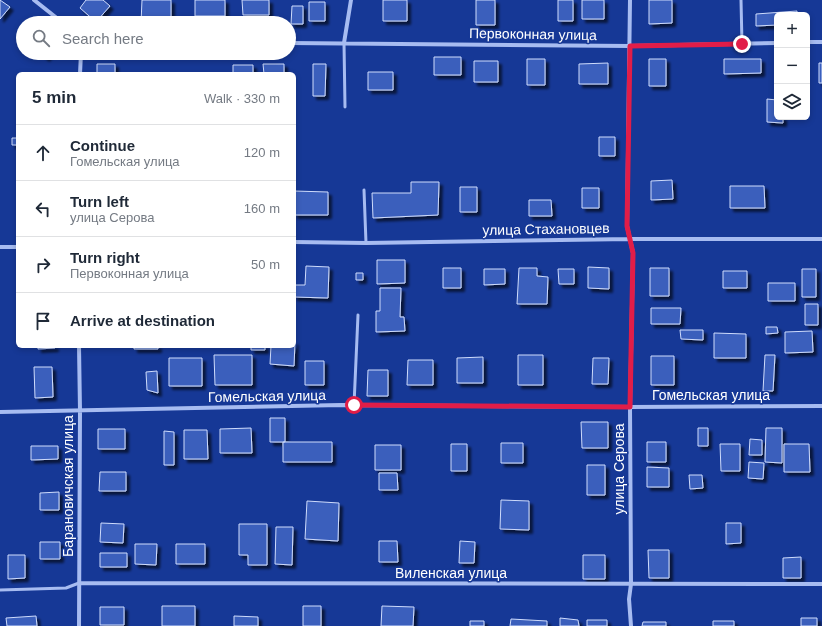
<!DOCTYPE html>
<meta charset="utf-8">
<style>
body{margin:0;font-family:Arial,sans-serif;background:#f2f2f3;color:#1f2937}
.controls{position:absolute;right:12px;top:12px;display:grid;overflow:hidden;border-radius:6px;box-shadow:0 2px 6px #0003}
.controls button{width:36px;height:36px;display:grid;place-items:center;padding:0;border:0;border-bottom:1px solid #e0e1e3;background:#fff;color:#1f2937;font:20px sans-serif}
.stop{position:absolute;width:12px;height:12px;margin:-9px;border:3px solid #e11d48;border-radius:50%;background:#fff}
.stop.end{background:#e11d48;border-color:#fff;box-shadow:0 1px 4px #0008}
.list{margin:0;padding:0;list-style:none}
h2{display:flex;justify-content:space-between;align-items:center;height:52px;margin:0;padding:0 16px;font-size:17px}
h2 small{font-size:13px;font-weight:400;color:#747a83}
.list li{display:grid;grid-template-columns:26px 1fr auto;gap:12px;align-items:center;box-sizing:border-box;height:56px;padding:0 16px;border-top:1px solid #e0e1e3}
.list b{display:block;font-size:15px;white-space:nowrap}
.list p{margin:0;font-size:13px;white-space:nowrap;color:#747a83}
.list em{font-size:13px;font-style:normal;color:#747a83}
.icon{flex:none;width:22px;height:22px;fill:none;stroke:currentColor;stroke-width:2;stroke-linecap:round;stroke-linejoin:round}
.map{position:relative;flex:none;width:822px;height:626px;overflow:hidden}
.search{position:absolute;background:#fff;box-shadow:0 2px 6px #0003;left:16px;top:16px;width:280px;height:44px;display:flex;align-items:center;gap:10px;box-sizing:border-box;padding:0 14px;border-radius:22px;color:#747a83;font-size:15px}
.panel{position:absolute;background:#fff;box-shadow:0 2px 6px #0003;left:16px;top:72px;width:280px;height:276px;border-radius:6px}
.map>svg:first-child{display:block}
.building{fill:#3a5ebc;stroke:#cfdcfc;filter:url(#shadow)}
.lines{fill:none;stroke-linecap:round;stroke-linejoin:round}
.lane{stroke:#a7bcf1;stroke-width:3}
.street{stroke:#a7bcf1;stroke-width:4}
.route{stroke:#e11d48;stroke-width:5}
.labels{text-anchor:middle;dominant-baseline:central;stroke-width:3;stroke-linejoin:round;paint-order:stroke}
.street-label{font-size:14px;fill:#fff;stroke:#163896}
</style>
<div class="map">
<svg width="822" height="626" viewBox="0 0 822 626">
<defs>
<filter id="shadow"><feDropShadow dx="3.5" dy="3.5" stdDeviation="1" flood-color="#0009"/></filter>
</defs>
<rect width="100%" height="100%" fill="#163896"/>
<path class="building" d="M 0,0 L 10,7 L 0,19 Z
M 86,0 L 103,0 L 110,6 L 96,22 L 80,8 Z
M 142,0 L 171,0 L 171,23 L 141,23 Z
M 195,0 L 225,0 L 225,16 L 195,16 Z
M 242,0 L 269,0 L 269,15 L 243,15 Z
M 383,0 L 407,0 L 407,21 L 383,21 Z
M 476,0 L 495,0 L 495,25 L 476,25 Z
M 558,0 L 573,0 L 573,21 L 558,21 Z
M 582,0 L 604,0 L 604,19 L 582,19 Z
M 649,0 L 672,0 L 672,23 L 649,24 Z
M 309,2 L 325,2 L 325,21 L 309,21 Z
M 292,6 L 303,6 L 303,24 L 291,24 Z
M 797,11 L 797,15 L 777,15 L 777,25 L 756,26 L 756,14 Z
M 40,53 L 50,53 L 46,58 Z
M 434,57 L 461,57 L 461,75 L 434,75 Z
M 527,59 L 545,59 L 545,85 L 527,85 Z
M 649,59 L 666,59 L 666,86 L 649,86 Z
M 724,59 L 761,59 L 761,73 L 724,74 Z
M 474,61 L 498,61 L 498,82 L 474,82 Z
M 608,63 L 608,84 L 579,84 L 579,64 Z
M 819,63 L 822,63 L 822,83 L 819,83 Z
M 97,64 L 115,64 L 115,74 L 97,74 Z
M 263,64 L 284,64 L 284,74 L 264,74 Z
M 313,64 L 326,64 L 325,96 L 313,96 Z
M 233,65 L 253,65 L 253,74 L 233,74 Z
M 368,72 L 393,72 L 393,90 L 368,90 Z
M 767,99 L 777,100 L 777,117 L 783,117 L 783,123 L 767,122 Z
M 599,137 L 615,137 L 615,156 L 599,156 Z
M 12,138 L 18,138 L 18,145 L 12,145 Z
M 672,180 L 673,199 L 651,200 L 651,181 Z
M 411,182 L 439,182 L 438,215 L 373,218 L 372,193 L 411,193 Z
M 730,186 L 764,186 L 765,208 L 730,208 Z
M 460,187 L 477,187 L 477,212 L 460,212 Z
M 582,188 L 599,188 L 599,208 L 582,208 Z
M 294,191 L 328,192 L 328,215 L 294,215 Z
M 529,200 L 551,200 L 552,216 L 529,216 Z
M 377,260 L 405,260 L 405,283 L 377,284 Z
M 306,266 L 329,267 L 328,298 L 294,297 L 294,285 L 305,285 Z
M 588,267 L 609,268 L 609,289 L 588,288 Z
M 443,268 L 461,268 L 461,288 L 443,288 Z
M 519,268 L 537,268 L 537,276 L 548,277 L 547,304 L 517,304 Z
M 650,268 L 669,268 L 669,296 L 650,296 Z
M 484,269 L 505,269 L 505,284 L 484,285 Z
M 558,269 L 574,269 L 574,284 L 559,284 Z
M 802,269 L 816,269 L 816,297 L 802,297 Z
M 723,271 L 747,271 L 747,288 L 723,288 Z
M 356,273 L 363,273 L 363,280 L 356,280 Z
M 768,283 L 795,283 L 795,301 L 768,301 Z
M 380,288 L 401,288 L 400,317 L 404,317 L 405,331 L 376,332 L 376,311 L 380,311 Z
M 805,304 L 818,304 L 818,325 L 805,325 Z
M 651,308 L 681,308 L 680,324 L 651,324 Z
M 766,327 L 777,327 L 778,333 L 766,334 Z
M 680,330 L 703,330 L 703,340 L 681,339 Z
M 812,331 L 813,352 L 785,353 L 785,332 Z
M 714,333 L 746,334 L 746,358 L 714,358 Z
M 294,341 L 295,342 L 294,366 L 270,364 L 271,346 L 294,346 Z
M 38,346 L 55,346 L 55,348 L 38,349 Z
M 134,346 L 158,346 L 158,349 L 134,349 Z
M 251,346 L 265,346 L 265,350 L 251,350 Z
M 214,355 L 252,355 L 252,385 L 215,385 Z
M 518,355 L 543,355 L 543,385 L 518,385 Z
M 765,355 L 775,355 L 773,391 L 763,391 Z
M 651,356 L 674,356 L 674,385 L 651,385 Z
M 483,357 L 483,383 L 457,383 L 457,358 Z
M 169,358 L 202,358 L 202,386 L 169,386 Z
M 593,358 L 609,358 L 608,384 L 592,384 Z
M 408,360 L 433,360 L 433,385 L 407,385 Z
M 305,361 L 324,361 L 324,385 L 305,385 Z
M 34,367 L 52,367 L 53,397 L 35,398 Z
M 368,370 L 388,370 L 388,396 L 367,396 Z
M 157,371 L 158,393 L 147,390 L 146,372 Z
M 270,418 L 285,418 L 285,442 L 270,442 Z
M 581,422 L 608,422 L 608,448 L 582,448 Z
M 251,428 L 252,453 L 220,453 L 220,429 Z
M 698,428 L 708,428 L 708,446 L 698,446 Z
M 766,428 L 782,428 L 782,463 L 765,462 Z
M 98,429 L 125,429 L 125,449 L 98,449 Z
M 184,430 L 207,430 L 208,459 L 184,459 Z
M 164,431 L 174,432 L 174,465 L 164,465 Z
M 750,439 L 762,440 L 762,455 L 749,455 Z
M 283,442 L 332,442 L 332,462 L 283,462 Z
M 647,442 L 666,442 L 666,462 L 647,462 Z
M 501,443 L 523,443 L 523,463 L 501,463 Z
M 451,444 L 467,444 L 467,471 L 451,471 Z
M 720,444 L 740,444 L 740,471 L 721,471 Z
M 784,444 L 809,444 L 810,472 L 784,472 Z
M 375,445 L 401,445 L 401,470 L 375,470 Z
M 31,446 L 58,446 L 58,459 L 31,460 Z
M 749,462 L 764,463 L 763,479 L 748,478 Z
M 587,465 L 605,465 L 605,495 L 587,495 Z
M 647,467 L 669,468 L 669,487 L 647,487 Z
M 100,472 L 126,472 L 126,491 L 99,491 Z
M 379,473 L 397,473 L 398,490 L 379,490 Z
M 689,475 L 702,475 L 703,488 L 690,489 Z
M 59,492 L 59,510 L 40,510 L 40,493 Z
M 501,500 L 529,501 L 529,530 L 500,529 Z
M 307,501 L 339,503 L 338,541 L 305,539 Z
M 101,523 L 124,524 L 123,543 L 100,542 Z
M 726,523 L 741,523 L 741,543 L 726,544 Z
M 239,524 L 267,524 L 267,565 L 248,565 L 248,555 L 239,555 Z
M 276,527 L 293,527 L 292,565 L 275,564 Z
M 379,541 L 397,541 L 398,562 L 379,562 Z
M 460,541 L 475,542 L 474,563 L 459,563 Z
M 40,542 L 60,542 L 60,559 L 40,559 Z
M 135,544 L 157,544 L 156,565 L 135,564 Z
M 176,544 L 205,544 L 205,564 L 176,564 Z
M 648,550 L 669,550 L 669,578 L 649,578 Z
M 100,553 L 127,553 L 127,567 L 100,567 Z
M 8,555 L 25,555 L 25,578 L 8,579 Z
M 583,555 L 605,555 L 605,579 L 583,579 Z
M 801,557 L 801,578 L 783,578 L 783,558 Z
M 162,606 L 195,606 L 195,626 L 162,626 Z
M 303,606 L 321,606 L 321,626 L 303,626 Z
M 382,606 L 414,607 L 413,626 L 381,626 Z
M 100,607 L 124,607 L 124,625 L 100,625 Z
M 36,616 L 37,626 L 7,626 L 6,618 Z
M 234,616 L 258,617 L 258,626 L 234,626 Z
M 560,618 L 578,620 L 579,626 L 560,626 Z
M 801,618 L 817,618 L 817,626 L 801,626 Z
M 511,619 L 547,621 L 547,626 L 510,626 Z
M 587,620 L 607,620 L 607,626 L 587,626 Z
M 470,621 L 484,621 L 484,626 L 470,626 Z
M 713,621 L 734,621 L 734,626 L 713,626 Z
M 643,622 L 666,622 L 666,626 L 642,626 Z"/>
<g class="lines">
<path class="lane" d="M 741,0 L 742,44
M 344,43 L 345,107
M 364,190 L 366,243
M 354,405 L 358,315
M 0,590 L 66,588 L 79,583"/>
<path class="street" d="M 34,0 L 63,23
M 630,0 L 627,226 L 633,253 L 630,407 L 631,584 L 629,599 L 631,626
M 807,42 L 822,42
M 289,43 L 630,46 L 777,43
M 344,43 L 351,0
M 80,74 L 81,53
M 294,242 L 366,243 L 630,239 L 822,239
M 0,247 L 18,247
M 79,346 L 80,411 L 79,626
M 0,412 L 341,405 L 630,407 L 822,406
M 79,583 L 822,584"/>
</g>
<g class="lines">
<path class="route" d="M 354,405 L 630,407 L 633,253 L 627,226 L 630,46 L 742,44"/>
</g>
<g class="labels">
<g class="street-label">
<text transform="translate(533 34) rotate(1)">Первоконная улица</text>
<text transform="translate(546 229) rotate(-1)">улица Стахановцев</text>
<text x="711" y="395">Гомельская улица</text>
<text transform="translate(267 396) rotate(-1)">Гомельская улица</text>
<text transform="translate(619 469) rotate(-90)">улица Серова</text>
<text transform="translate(68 486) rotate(-90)">Барановичская улица</text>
<text x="451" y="573">Виленская улица</text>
</g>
</g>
</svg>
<div class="controls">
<button>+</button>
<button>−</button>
<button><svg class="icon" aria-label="layers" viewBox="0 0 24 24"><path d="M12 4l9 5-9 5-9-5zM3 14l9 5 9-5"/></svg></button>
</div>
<div class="stop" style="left:354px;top:405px"></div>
<div class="stop end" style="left:742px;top:44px"></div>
<div class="search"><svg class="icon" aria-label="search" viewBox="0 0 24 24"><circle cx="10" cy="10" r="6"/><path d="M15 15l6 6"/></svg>Search here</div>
<section class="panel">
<h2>5 min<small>Walk · 330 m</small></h2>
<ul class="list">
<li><svg class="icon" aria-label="ahead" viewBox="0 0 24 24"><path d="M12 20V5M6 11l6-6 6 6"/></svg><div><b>Continue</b><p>Гомельская улица</p></div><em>120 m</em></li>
<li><svg class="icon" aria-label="left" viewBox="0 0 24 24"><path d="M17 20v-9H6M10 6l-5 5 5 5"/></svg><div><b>Turn left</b><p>улица Серова</p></div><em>160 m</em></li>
<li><svg class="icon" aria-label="right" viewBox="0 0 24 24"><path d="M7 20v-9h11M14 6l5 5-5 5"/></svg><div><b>Turn right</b><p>Первоконная улица</p></div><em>50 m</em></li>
<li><svg class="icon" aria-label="arrive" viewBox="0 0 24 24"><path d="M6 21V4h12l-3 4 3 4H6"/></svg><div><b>Arrive at destination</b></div></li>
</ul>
</section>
</div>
